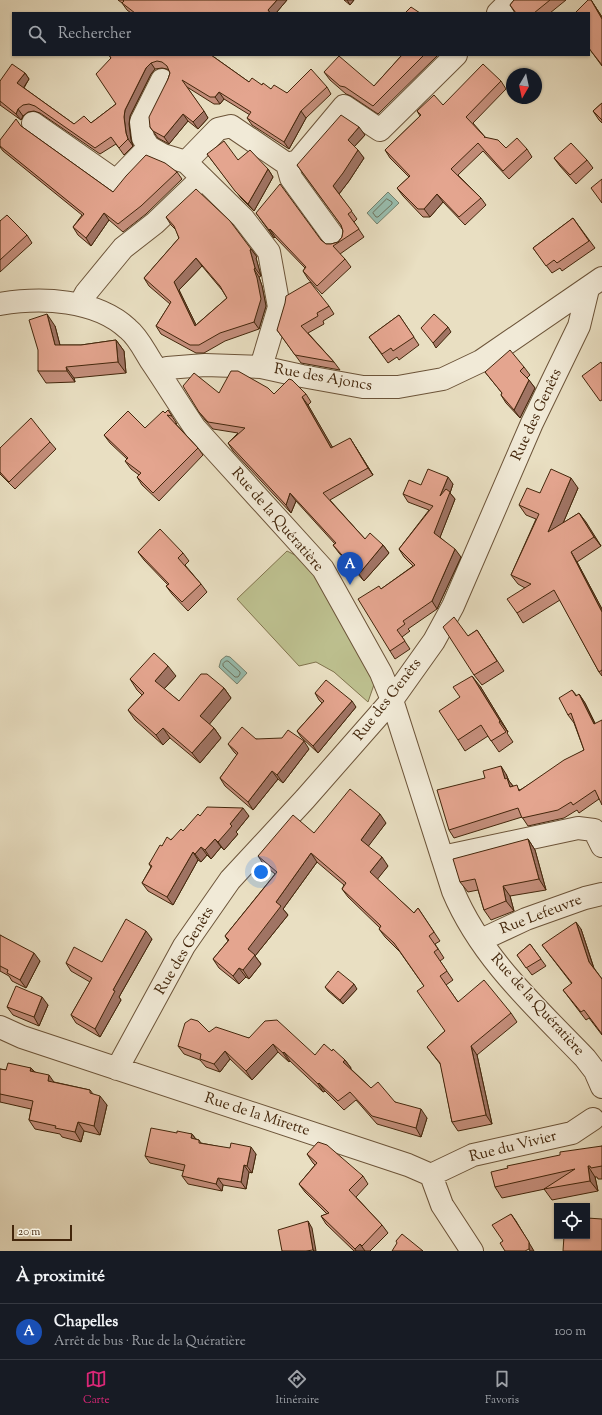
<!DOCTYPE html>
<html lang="fr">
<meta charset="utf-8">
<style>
body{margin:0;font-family:"Sorts Mill Goudy",serif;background:#20242c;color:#f1f3f6}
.controls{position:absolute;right:12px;bottom:12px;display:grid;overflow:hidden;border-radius:0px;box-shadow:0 1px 3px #0004}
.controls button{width:36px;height:36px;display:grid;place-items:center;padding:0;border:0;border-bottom:1px solid #363941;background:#171b24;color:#f1f3f6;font:20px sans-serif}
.compass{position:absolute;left:506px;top:68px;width:36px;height:36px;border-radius:50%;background:#171b24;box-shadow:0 1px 3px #0004;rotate:189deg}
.scale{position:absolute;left:12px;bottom:10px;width:60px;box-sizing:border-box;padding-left:4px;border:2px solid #43260b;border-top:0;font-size:11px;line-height:14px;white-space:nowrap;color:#43260b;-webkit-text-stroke:3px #f1ead7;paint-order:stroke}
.you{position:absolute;left:261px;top:872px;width:14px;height:14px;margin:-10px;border:3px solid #fff;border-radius:50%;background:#1a73e8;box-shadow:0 0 0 6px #1a73e833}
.badge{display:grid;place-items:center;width:26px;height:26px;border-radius:50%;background:#db2777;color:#fff;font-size:13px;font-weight:700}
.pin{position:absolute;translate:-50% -33px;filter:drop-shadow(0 1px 2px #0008)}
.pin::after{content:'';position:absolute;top:21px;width:14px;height:12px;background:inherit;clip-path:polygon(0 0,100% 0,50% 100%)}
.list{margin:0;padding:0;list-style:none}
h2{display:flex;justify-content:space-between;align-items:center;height:52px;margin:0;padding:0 16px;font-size:17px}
h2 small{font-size:13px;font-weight:400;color:#9ea1a6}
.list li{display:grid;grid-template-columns:26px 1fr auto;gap:12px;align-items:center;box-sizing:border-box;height:56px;padding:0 16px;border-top:1px solid #363941}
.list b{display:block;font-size:15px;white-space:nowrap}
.list p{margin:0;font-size:13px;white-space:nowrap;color:#9ea1a6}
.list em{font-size:13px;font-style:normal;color:#9ea1a6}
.icon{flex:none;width:22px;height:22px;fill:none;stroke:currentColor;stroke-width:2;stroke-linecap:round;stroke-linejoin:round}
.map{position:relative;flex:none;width:602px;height:1251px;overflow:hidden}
.search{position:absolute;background:#171b24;box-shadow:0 1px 3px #0004;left:12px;right:12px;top:12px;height:44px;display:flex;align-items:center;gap:10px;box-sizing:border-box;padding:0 14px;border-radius:0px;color:#9ea1a6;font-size:15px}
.sheet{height:108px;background:#171b24}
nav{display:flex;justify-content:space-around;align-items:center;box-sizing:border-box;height:56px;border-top:1px solid #363941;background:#171b24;font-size:11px;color:#9ea1a6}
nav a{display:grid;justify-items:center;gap:2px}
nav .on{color:#db2777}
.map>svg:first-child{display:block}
.green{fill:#bdc08f;stroke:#80734d}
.water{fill:#98bdae;stroke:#76816d}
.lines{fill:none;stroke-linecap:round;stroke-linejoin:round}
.shore{stroke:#6e725c;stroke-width:1}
.minor-casing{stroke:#6c5439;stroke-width:24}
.minor{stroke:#f1ead7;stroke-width:22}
.wall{fill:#c48e7b;stroke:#43260b;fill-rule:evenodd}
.shaded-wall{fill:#a07464;stroke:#43260b}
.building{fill:#e4a58f;stroke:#43260b;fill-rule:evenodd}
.labels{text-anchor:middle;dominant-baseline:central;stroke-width:3;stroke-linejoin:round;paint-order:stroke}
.street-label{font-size:15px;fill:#43260b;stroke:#f1ead7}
</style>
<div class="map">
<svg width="602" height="1251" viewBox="0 0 602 1251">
<rect width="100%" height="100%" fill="#e9dfc2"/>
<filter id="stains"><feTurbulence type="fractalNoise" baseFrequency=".005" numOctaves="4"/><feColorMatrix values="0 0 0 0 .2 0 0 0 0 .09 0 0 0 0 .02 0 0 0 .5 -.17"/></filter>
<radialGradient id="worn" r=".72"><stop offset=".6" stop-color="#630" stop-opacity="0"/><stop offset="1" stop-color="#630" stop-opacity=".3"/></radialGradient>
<path class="green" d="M 287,551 L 323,569 L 379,670 L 368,702 L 334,672 L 316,662 L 299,666 L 237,599 Z"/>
<path class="water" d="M 388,192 L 399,203 L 377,224 L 367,213 Z
M 226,656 L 230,657 L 247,673 L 237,684 L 219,667 L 221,660 Z"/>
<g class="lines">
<path class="shore" d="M 387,199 L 392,202 L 392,204 L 378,217 L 376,217 L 373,213 Z
M 226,661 L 228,661 L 240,672 L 240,674 L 238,677 L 235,677 L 223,666 L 223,664 Z"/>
<g class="minor-casing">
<path id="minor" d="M 498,13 L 511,0
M 33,123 L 116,181 L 149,147 L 163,155 L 186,162
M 149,147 L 143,138 L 141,122 L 162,80
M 287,164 L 291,178 L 336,240
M 0,304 C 41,297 96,299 128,329 C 138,337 144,350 151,361 C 166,383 180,406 195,428 L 323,569 L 381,673 L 392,700 L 453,891 C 481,958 536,1007 585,1058 L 595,1071 L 602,1087
M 80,304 L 86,293 L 123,248 L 155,223 L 202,178
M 261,367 L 279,307 L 269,252 L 243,218 L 186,162 L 218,129 L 231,126 L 287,164 L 298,161 L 344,106 L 380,130 L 456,55
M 159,373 L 167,368 L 205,365 L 261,367 L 302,376 L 363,387 L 398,387 L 443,379 L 481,361 L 602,278
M 442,857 L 578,828 L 594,830 L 602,846
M 481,940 L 526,919 L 585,898 L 602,894
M 0,1027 L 22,1037 L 408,1165 L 431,1175 L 442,1205 L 472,1251
M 117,1069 L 184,946 L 230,880 L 305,799 L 392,700 L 434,641 L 453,606 L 532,423 L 579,326 L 588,289
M 431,1175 L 473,1155 L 572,1133 L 593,1119"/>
</g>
<use href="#minor" class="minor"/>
</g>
<path class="wall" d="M 118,0 L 287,0 L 276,13 L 131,13 L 127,10 L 122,3 Z
M 344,0 L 354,0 L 350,5 Z
M 514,0 L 566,0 L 550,13 L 515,13 L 510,5 Z
M 591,0 L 602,17 L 602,66 L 591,51 Z
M 109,55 L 214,57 L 249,82 L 262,85 L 271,89 L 287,93 L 327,87 L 331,94 L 306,118 L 289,149 L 252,125 L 247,118 L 250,115 L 224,99 L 220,104 L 214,104 L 187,87 L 208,118 L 198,129 L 188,121 L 169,144 L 158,138 L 150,127 L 168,79 L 170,73 L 169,70 L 167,69 L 162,68 L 155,69 L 151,74 L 130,116 L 129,124 L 131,140 L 133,146 L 124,155 L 116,144 L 100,154 L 40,113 L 34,111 L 28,112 L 23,116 L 21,120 L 0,105 L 0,81 L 25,73 L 29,79 L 24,88 L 74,124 L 91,123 L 116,104 L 111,58 Z
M 402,55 L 438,55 L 378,114 L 351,96 L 346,94 L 330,80 L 324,72 L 374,86 Z
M 501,81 L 506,89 L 473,123 L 486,138 L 506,148 L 527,149 L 532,157 L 509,179 L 483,151 L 458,175 L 481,198 L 486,205 L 465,225 L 443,202 L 430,217 L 423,217 L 403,196 L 397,188 L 409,177 L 390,158 L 385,150 L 420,116 L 417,111 L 443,105 Z
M 602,103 L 602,123 L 599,120 L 593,111 Z
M 21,126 L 113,192 L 177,172 L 182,179 L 146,214 L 123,232 L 109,220 L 91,246 L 78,235 L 73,227 L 82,215 L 3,151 L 0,147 L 0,146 Z
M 365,135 L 354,147 L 364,158 L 349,181 L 339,194 L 357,219 L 354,222 L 364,237 L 340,254 L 345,259 L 351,267 L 322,294 L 308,279 L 303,271 L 305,268 L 275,237 L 274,238 L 256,213 L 321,240 L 326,244 L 331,244 L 338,242 L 342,237 L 343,231 L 341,225 L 297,165 Z
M 207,154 L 238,160 L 268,169 L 273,177 L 254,211 L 241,198 Z
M 554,158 L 587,160 L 593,168 L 576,184 L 560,166 Z
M 166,217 L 251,249 L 257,257 L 256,258 L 261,276 L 259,277 L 262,286 L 266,306 L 259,329 L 225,341 L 204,353 L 196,353 L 161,334 L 156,326 L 170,304 L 149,286 L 144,278 L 179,238 L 176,230 L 171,225 ZM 202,266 L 222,290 L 227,298 L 196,325 L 179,290 Z
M 573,218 L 595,248 L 562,271 L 560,268 L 552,273 L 533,248 Z
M 0,221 L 27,235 L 32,243 L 0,272 Z
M 329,306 L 334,314 L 323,321 L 324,324 L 308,333 L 334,362 L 340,370 L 301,363 L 277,330 Z
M 399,315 L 419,345 L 399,360 L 397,357 L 388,363 L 369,337 Z
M 55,326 L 60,345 L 81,345 L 116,340 L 124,351 L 126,373 L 74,378 L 75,382 L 46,383 L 38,371 Z
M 524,367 L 530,375 L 527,378 L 535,388 L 520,418 L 506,403 L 501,395 L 502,393 L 485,372 Z
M 219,393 L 306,394 L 311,402 L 308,405 L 332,447 L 355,446 L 373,475 L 330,500 L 365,539 L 383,545 L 389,553 L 364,581 L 339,553 L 333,545 L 335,544 L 296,501 L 291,513 L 233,451 L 228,443 L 238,433 L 213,429 L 205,420 L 199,412 Z
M 168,410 L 177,424 L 175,423 L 198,448 L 203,455 L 159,501 L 142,485 L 137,477 L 139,475 L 131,469 L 125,461 L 127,459 L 110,443 L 104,435 L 145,428 L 165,413 Z
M 50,442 L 56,449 L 15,489 L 0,474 L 0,448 Z
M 453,484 L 450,493 L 455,499 L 440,537 L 461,557 L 437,609 L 408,629 L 410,631 L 402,637 L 410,649 L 395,659 L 390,651 L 381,589 L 413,566 L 404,557 L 399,549 L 429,510 L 408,502 L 403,494 Z
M 578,488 L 563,523 L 579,513 L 601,546 L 577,562 L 602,609 L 602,676 L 599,672 L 560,600 L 523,623 L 517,613 L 525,588 L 518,584 L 511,575 L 536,519 L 526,515 L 519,505 L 540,493 Z
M 138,552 L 183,553 L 189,561 L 185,565 L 201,584 L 207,592 L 188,611 L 172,594 L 166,586 L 168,585 L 144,560 Z
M 477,630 L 504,671 L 482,685 L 474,675 L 468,636 Z
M 176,676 L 164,689 L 179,701 L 224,688 L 231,698 L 209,724 L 214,728 L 221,738 L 200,763 L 170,738 L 163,745 L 135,720 L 128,710 L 142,695 L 137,690 L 130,679 Z
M 480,686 L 508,732 L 507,733 L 513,742 L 499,752 L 488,736 L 465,751 L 458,740 Z
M 572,690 L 577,696 L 579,694 L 585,703 L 595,723 L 599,799 L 579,813 L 577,810 L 564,818 L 528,826 L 522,817 L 454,838 L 449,830 L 506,774 L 509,781 L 513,786 L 520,790 L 584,750 L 574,723 L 568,715 Z
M 315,693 L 356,707 L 318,753 L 301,737 L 297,731 L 322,703 L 319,700 Z
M 256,739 L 309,749 L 283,783 L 278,779 L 253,810 L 225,786 L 220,778 L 237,755 L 234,752 L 228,744 Z
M 200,816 L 249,816 L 236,832 L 238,834 L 224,850 L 221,847 L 211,859 L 207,855 L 201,862 L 198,860 L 173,905 L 148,891 L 142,883 L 151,867 L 149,864 L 162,846 L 183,831 Z
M 386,823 L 368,846 L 388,866 L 377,879 L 414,913 L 418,908 L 440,941 L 435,944 L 444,958 L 440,961 L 453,980 L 446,985 L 458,1002 L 511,1013 L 517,1022 L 477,1055 L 492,1124 L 458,1131 L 452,1122 L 441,1065 L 427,1047 L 445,1031 L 424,986 L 400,952 L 385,937 L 379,929 L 380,928 L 348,897 L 342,889 L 344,885 L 317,862 L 283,909 L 288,915 L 255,956 L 261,964 L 249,979 L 246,977 L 239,984 L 219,968 L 213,959 L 228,941 L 225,936 L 275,874 L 264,865 L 258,856 L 314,833 Z
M 528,839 L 535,850 L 546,890 L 510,896 L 514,911 L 491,920 L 484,910 L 478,890 L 468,892 L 460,882 Z
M 581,929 L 594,968 L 602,979 L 602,1035 L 589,1018 L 586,1020 L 563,990 L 572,984 L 542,945 Z
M 0,935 L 40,961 L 26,988 L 12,981 L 9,976 L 0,971 Z
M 152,939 L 119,997 L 121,1000 L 100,1037 L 76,1023 L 71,1015 L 90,982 L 71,971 L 66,963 L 102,962 Z
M 530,944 L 546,966 L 532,975 L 517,955 Z
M 325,987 L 357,989 L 343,1004 L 328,991 Z
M 48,1005 L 39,1026 L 13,1015 L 7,1007 Z
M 209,1032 L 249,1038 L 315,1055 L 332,1051 L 345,1060 L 351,1068 L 351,1069 L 371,1088 L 395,1102 L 427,1118 L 421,1137 L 377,1124 L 356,1100 L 344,1110 L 325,1091 L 323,1092 L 290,1061 L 289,1062 L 278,1052 L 252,1080 L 230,1059 L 220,1072 L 206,1067 L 200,1060 L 184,1054 L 178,1046 Z
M 31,1068 L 35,1072 L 54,1082 L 90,1090 L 93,1094 L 107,1105 L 100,1135 L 84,1131 L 81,1142 L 62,1137 L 60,1134 L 35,1129 L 29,1120 L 31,1109 L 0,1102 L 0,1069 L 6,1070 Z
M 177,1133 L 192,1134 L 196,1139 L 199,1140 L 201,1143 L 256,1154 L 252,1173 L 249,1172 L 246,1189 L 223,1185 L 222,1191 L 188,1184 L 182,1176 L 184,1171 L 150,1163 L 145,1156 Z
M 602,1146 L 602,1179 L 598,1179 L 597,1177 L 595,1177 L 598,1191 L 552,1200 L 544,1189 L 545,1189 L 502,1198 L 495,1187 Z
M 307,1154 L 363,1176 L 368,1184 L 356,1197 L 382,1225 L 388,1233 L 370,1251 L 354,1251 L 326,1224 L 321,1216 L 327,1214 L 305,1192 L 299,1184 L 315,1165 L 313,1163 Z"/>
<path class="shaded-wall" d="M 277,0 L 287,0 L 276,13 L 270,13 L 268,10 Z
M 347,0 L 354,0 L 350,5 Z
M 591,0 L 602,17 L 602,19 Z
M 151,63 L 155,69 L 151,74 L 130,116 L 129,124 L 131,140 L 133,146 L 128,139 L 126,133 L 124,117 L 125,110 L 146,68 Z
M 25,73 L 29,79 L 22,90 L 17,83 Z
M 219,92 L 224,99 L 220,104 L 215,97 Z
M 18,109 L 23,116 L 21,120 L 16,114 Z
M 204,111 L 208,118 L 198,129 L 193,122 Z
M 301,111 L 306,118 L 289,149 L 284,142 Z
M 183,114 L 188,121 L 169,144 L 164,137 Z
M 359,127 L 365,135 L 353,148 L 348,140 Z
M 358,150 L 364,158 L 349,181 L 339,194 L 333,186 Z
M 268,169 L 273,177 L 254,211 L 248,204 Z
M 437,194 L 443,202 L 430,217 L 424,209 Z
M 104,213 L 109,220 L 91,246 L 86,238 Z
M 270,229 L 275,237 L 274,238 L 269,230 Z
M 251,249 L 257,257 L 256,258 L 261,276 L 255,268 L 250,250 Z
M 196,258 L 202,266 L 179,290 L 200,333 L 195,326 L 174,282 Z
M 254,269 L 259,277 L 262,286 L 266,306 L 259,329 L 254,322 Z
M 47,314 L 55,326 L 63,357 L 55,345 Z
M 448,327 L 451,332 L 436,348 L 433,343 Z
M 116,340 L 124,351 L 126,373 L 118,362 Z
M 66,367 L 74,378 L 75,382 L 67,371 Z
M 529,380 L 535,388 L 520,418 L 514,410 Z
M 302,397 L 308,405 L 337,455 L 331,448 Z
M 350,438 L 355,446 L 373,475 L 368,468 Z
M 448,477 L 453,484 L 450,493 L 455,499 L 439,540 L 434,533 L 440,496 Z
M 571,478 L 578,488 L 555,542 L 548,532 Z
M 290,493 L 296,501 L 291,513 L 286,505 Z
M 579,513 L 586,522 L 601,546 L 594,537 Z
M 383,545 L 389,553 L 364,581 L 359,574 Z
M 455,549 L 461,557 L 437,609 L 432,601 Z
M 571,552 L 577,562 L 602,609 L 602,612 Z
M 168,666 L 176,676 L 162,691 L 155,681 Z
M 472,676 L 480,686 L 508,732 L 500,721 Z
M 224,688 L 231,698 L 208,726 L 200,716 Z
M 579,694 L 585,703 L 599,732 L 594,724 Z
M 352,701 L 356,707 L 318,753 L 313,746 Z
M 163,728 L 170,738 L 163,745 L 156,735 Z
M 214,728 L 221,738 L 200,763 L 192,753 Z
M 304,741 L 309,749 L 283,783 L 277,775 Z
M 501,766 L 506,774 L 509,781 L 513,786 L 510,787 L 505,779 Z
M 272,771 L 278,779 L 253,810 L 248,802 Z
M 243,808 L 249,816 L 236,832 L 238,834 L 224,850 L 218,842 L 230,824 Z
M 380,814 L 386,823 L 367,848 L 361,840 Z
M 215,839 L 221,847 L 211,859 L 205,850 Z
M 528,839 L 535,850 L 546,890 L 539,879 Z
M 201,847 L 207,855 L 201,862 L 195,854 Z
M 193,852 L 198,860 L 173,905 L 167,897 Z
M 311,853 L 317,862 L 283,909 L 288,915 L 255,956 L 261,964 L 249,979 L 243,970 L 248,949 L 276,902 Z
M 382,857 L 388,866 L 376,881 L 370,872 Z
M 503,886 L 510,896 L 514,911 L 506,901 Z
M 576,922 L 581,929 L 594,969 L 589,962 Z
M 146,931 L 152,939 L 119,997 L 121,1000 L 100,1037 L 95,1029 L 113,990 Z
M 34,953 L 40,961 L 26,988 L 20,980 Z
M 239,968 L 246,977 L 239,984 L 233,976 Z
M 354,984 L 357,989 L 343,1004 L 340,1000 Z
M 42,997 L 48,1005 L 39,1026 L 34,1017 Z
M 273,1044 L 278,1052 L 252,1080 L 246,1071 Z
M 471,1046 L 477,1055 L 492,1124 L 486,1115 Z
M 225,1051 L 230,1059 L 220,1072 L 214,1064 Z
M 284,1052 L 290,1061 L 289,1062 L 283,1053 Z
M 345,1060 L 351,1068 L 349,1070 L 343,1062 Z
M 31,1068 L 38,1077 L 30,1071 Z
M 49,1075 L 56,1085 L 48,1081 Z
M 319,1083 L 325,1091 L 323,1092 L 318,1084 Z
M 100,1096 L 107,1105 L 100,1135 L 94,1126 Z
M 421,1109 L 427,1118 L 421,1137 L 416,1128 Z
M 78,1122 L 84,1131 L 81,1142 L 75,1132 Z
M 192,1134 L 197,1141 L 191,1138 Z
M 251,1147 L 256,1154 L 252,1173 L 247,1166 Z
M 244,1165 L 249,1172 L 246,1189 L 241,1182 Z
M 588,1166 L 595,1177 L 598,1191 L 590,1181 Z
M 218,1178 L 223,1185 L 222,1191 L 216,1184 Z
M 511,1214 L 516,1221 L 534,1251 L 530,1251 L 529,1249 Z
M 308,1221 L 312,1228 L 316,1251 L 314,1251 L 313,1250 Z
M 360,1244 L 365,1251 L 356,1251 L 355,1249 Z"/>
<path class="building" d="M 123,0 L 277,0 L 268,10 L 270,13 L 135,13 L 122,3 L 124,1 Z
M 514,0 L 550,0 L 534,13 L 516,13 L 510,5 Z
M 588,0 L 591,0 L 602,19 L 602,65 L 591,51 L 589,48 L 589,13 L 575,13 Z
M 411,7 L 420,13 L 405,13 Z
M 109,55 L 211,55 L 249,82 L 252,78 L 262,85 L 263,83 L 271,89 L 274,85 L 287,93 L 311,69 L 327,87 L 301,111 L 284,142 L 247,118 L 251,112 L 219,92 L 215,97 L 210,97 L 182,80 L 204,111 L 193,122 L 183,114 L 164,137 L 153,131 L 150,127 L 149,117 L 168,79 L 170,73 L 167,66 L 162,62 L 157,61 L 151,63 L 146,68 L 125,110 L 124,117 L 126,133 L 128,139 L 119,148 L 111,137 L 95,148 L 35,106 L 29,104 L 23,105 L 18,109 L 16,114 L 0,101 L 0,81 L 12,64 L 25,73 L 17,83 L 74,124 L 84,116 L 91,123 L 116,104 L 96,74 L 111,58 Z
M 402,55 L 424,55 L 373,106 L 345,87 L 340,86 L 324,72 L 339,56 L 374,86 Z
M 483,64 L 501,81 L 466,117 L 485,137 L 484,137 L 498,140 L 506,148 L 517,138 L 527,149 L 503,171 L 478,143 L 451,169 L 481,198 L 459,217 L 437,194 L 424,209 L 418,209 L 397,188 L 410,176 L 385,150 L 421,115 L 417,111 L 434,95 L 443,105 Z
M 602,103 L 602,120 L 593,111 Z
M 341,115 L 359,127 L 348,140 L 358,150 L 343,173 L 333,186 L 352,211 L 348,214 L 359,229 L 333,246 L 345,259 L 317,286 L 303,271 L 306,267 L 270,229 L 269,230 L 256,213 L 280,184 L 321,240 L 326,244 L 331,244 L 338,242 L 342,237 L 343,231 L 341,225 L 297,165 Z
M 16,119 L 21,126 L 113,192 L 126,176 L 146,155 L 165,163 L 177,172 L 141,206 L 118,224 L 104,213 L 86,238 L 73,227 L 84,214 L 0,146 L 0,140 Z
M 224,141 L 238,160 L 250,150 L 268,169 L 248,204 L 235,191 L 207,154 Z
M 571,143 L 587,160 L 570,175 L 554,158 Z
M 602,179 L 602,203 L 591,188 Z
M 196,189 L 230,221 L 251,249 L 250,250 L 255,268 L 254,269 L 257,278 L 261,299 L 254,322 L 220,333 L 199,345 L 190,345 L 156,326 L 171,302 L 144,278 L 179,238 L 174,226 L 166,217 ZM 196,258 L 220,286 L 227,298 L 195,326 L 174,282 Z
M 7,215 L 27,235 L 0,260 L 0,221 Z
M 573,218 L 589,241 L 557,263 L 554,260 L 546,266 L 533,248 Z
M 310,282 L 329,306 L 317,313 L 318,316 L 301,326 L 334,362 L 295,355 L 277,330 L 285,303 L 286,296 Z
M 47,314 L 55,345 L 81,345 L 116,340 L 118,362 L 66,367 L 67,371 L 38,371 L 38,350 L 29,320 Z
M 434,314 L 448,327 L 433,343 L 421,328 Z
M 399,315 L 414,337 L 393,351 L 391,348 L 382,354 L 369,337 Z
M 510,350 L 524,367 L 520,371 L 529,380 L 514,410 L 501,395 L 502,393 L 485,372 Z
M 601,362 L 602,364 L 602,400 L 600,401 L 582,376 Z
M 231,371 L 238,371 L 268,388 L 274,394 L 289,379 L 292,380 L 306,394 L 302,397 L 331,448 L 350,438 L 368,468 L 323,493 L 365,539 L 370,533 L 383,545 L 359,574 L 333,545 L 336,543 L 290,493 L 286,505 L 228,443 L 245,428 L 208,422 L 199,412 L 183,386 L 194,373 L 219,393 Z
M 168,410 L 172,416 L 167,415 L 198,448 L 153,493 L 137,477 L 141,473 L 125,461 L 128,458 L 104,435 L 128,411 L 145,428 L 163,411 L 165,413 Z
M 31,418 L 50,442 L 9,482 L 0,472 L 0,448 Z
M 428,469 L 448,477 L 440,496 L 446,489 L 450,492 L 434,533 L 455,549 L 432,601 L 403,621 L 405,624 L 397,630 L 405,641 L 390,651 L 358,599 L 379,586 L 381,589 L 415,565 L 399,549 L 433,506 L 403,494 L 409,480 L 421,485 Z
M 551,469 L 571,478 L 548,532 L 579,513 L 594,537 L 571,552 L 602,612 L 602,670 L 599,672 L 554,590 L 517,613 L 507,599 L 531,584 L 511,575 L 539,514 L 519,505 L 527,488 L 540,493 Z
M 160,529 L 183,553 L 178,558 L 201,584 L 182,602 L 166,586 L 169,584 L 138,552 Z
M 454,617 L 468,636 L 477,630 L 497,661 L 474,675 L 443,627 Z
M 154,653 L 168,666 L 155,681 L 179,701 L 201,674 L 207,674 L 224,688 L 200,716 L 214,728 L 192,753 L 163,728 L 156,735 L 128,710 L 144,693 L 130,679 Z
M 472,676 L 500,721 L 499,722 L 506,732 L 491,741 L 481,725 L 458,740 L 439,711 L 460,697 L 453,687 Z
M 326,680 L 352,701 L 313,746 L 297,731 L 324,701 L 315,693 Z
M 572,690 L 576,696 L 579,694 L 594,724 L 602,720 L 602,805 L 595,790 L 573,805 L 571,802 L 558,810 L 522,818 L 518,808 L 449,830 L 437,790 L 485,778 L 483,771 L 501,766 L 505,779 L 507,778 L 510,787 L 517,785 L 519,791 L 564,760 L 584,750 L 571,713 L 568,715 L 559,698 Z
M 242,727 L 256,739 L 282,738 L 288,730 L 304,741 L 277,775 L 272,771 L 248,802 L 220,778 L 238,753 L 228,744 Z
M 350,789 L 380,814 L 361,840 L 382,857 L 370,872 L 414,913 L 418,908 L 434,932 L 429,936 L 438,949 L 434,952 L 447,971 L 440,976 L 458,1002 L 484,980 L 511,1013 L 471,1046 L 486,1115 L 452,1122 L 440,1063 L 427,1047 L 445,1031 L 417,991 L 424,986 L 394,943 L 379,929 L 381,926 L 342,889 L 346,883 L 311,853 L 276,902 L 281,906 L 248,949 L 255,955 L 243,970 L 239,968 L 233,976 L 213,959 L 229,940 L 225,936 L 277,872 L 258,856 L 293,815 L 314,833 Z
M 207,807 L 243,808 L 230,824 L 232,826 L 218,842 L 215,839 L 205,850 L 201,847 L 195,854 L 193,852 L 167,897 L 142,883 L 152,866 L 149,864 L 160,845 L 162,846 L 167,837 L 171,840 L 181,829 L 183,831 L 198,814 L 200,816 Z
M 528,839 L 539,879 L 503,886 L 506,901 L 484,910 L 475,879 L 460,882 L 453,859 Z
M 126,919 L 146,931 L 113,990 L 115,991 L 95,1029 L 71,1015 L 92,978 L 66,963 L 74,947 L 102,962 Z
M 576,922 L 589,962 L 602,979 L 602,1034 L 584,1010 L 581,1012 L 563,990 L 572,983 L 542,945 Z
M 0,935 L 34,953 L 20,980 L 7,973 L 8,970 L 0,966 Z
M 530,944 L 541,959 L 526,968 L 517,955 Z
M 338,971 L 354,984 L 340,1000 L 325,987 Z
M 16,986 L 42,997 L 34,1017 L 7,1007 Z
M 191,1019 L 198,1021 L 209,1032 L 216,1027 L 249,1038 L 265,1021 L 277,1020 L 315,1055 L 324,1044 L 332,1051 L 333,1049 L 345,1060 L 343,1062 L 371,1088 L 378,1082 L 395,1102 L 421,1109 L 416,1128 L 372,1116 L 350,1092 L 338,1101 L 319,1083 L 318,1084 L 284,1052 L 283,1053 L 273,1044 L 246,1071 L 225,1051 L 214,1064 L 200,1059 L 201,1054 L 178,1046 L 185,1023 Z
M 8,1063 L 31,1068 L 30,1071 L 49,1075 L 48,1081 L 90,1090 L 90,1093 L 100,1096 L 94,1126 L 78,1122 L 75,1132 L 55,1128 L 56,1126 L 29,1120 L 33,1101 L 0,1094 L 0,1069 L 6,1070 Z
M 151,1128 L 177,1133 L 177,1131 L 192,1134 L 191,1138 L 199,1140 L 199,1143 L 230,1148 L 231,1143 L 251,1147 L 247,1166 L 244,1165 L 241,1182 L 218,1178 L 216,1184 L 182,1176 L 185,1165 L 145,1156 Z
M 318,1142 L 327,1145 L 363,1176 L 349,1190 L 382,1225 L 362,1246 L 360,1244 L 355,1249 L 321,1216 L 329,1213 L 299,1184 L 317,1163 L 307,1154 Z
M 602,1146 L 602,1166 L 591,1168 L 590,1166 L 588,1166 L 590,1181 L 544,1189 L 575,1169 L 495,1187 L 491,1172 L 508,1168 L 507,1166 L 560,1155 L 560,1152 Z
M 511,1214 L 529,1242 L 529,1249 L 525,1251 L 505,1251 L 500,1243 L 503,1241 L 492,1225 Z
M 587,1218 L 602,1219 L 602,1251 L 563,1251 L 564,1236 L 587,1236 Z
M 308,1221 L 313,1250 L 306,1251 L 282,1251 L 278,1230 Z
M 402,1234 L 423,1251 L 392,1251 L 397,1243 L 396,1241 Z"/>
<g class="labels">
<g class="street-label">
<text transform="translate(323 378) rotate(10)">Rue des Ajoncs</text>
<text transform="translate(537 415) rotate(-65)">Rue des Genêts</text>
<text transform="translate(277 520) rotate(49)">Rue de la Quératière</text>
<text transform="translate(388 700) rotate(-52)">Rue des Genêts</text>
<text transform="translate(541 915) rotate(-21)">Rue Lefeuvre</text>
<text transform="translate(185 951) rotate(-59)">Rue des Genêts</text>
<text transform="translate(537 1005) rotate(48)">Rue de la Quératière</text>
<text transform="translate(257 1115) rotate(18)">Rue de la Mirette</text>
<text transform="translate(513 1147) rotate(-14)">Rue du Vivier</text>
</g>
</g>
<rect width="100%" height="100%" filter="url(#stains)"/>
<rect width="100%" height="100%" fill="url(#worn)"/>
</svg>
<div class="controls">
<button><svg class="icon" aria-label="locate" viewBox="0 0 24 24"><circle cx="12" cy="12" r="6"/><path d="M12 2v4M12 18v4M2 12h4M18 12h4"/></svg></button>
</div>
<svg class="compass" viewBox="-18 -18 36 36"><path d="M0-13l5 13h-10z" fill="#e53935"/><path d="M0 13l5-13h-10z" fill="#9ea1a6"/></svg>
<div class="scale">20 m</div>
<div class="you"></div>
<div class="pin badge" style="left:350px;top:585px;background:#1a4fb4">A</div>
<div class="search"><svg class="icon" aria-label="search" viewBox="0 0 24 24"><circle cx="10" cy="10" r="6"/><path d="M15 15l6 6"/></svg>Rechercher</div>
</div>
<section class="sheet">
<h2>À proximité<small></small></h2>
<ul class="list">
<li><span class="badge" style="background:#1a4fb4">A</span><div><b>Chapelles</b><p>Arrêt de bus · Rue de la Quératière</p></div><em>100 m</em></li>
</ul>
</section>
<nav>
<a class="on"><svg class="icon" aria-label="map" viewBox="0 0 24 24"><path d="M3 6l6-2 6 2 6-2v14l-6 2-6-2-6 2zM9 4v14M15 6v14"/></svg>Carte</a>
<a><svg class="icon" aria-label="directions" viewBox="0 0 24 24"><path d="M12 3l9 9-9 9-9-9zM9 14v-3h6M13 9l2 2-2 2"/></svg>Itinéraire</a>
<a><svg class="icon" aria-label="saved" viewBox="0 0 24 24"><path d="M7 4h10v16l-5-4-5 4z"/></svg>Favoris</a>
</nav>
